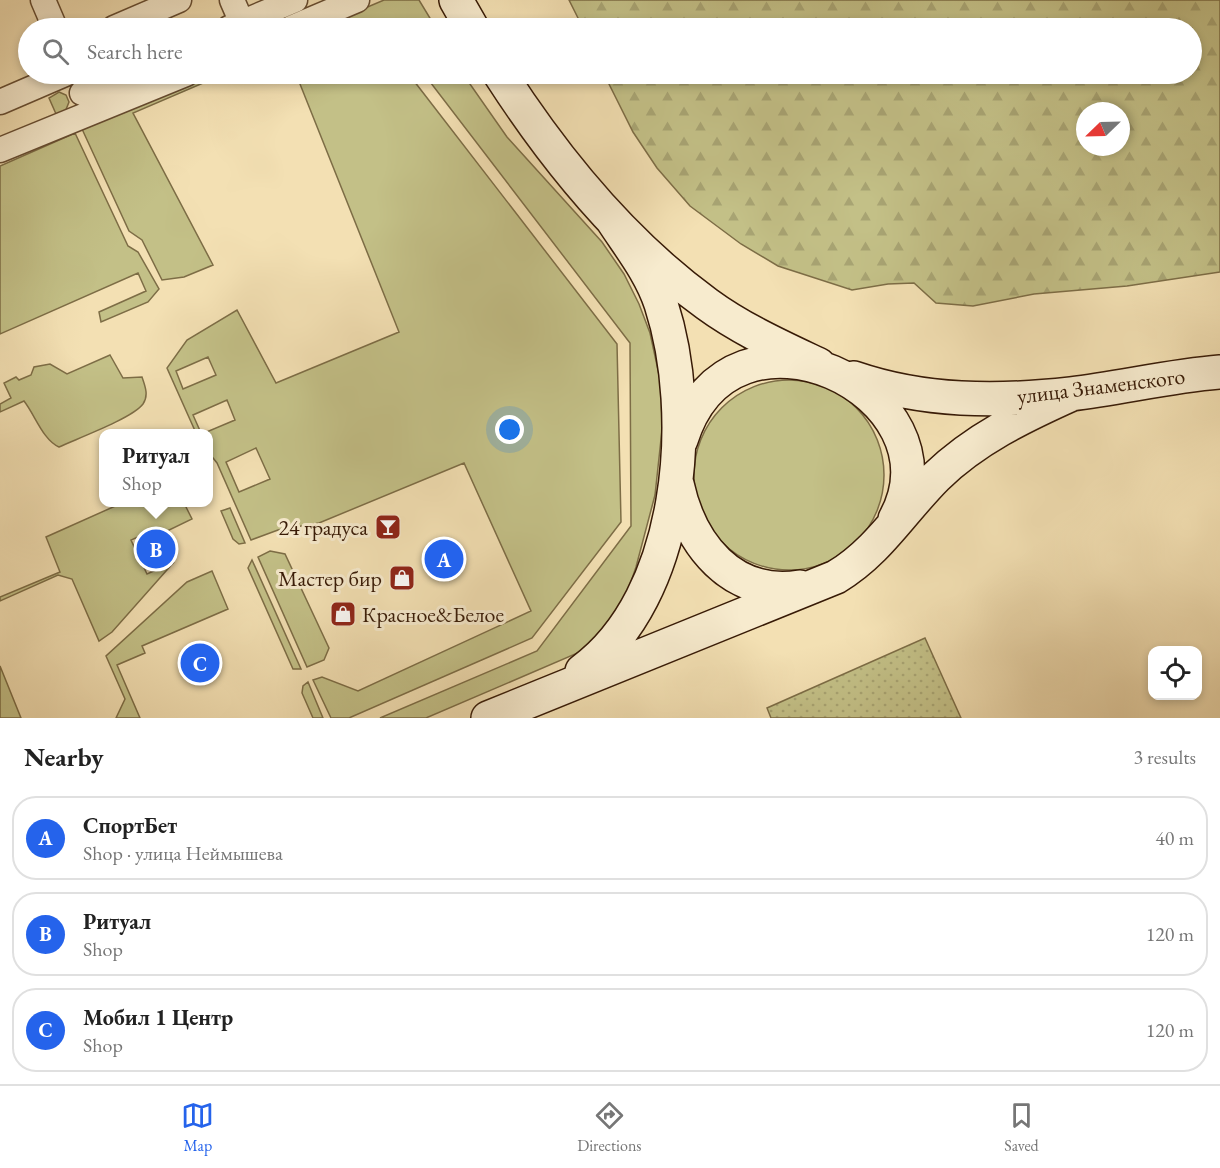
<!DOCTYPE html>
<meta charset="utf-8">
<style>
body{margin:0;font-family:"EB Garamond",serif;background:#f6f6f6;color:#222}
.controls{position:absolute;right:18px;bottom:18px;display:grid;overflow:hidden;border-radius:12px;box-shadow:0 3px 9px #0003}
.controls button{width:54px;height:54px;display:grid;place-items:center;padding:0;border:0;border-bottom:2px solid #e0e0e0;background:#fff;color:#222;font:30px sans-serif}
.compass{position:absolute;left:1076px;top:102px;width:54px;height:54px;border-radius:50%;background:#fff;box-shadow:0 3px 9px #0003;rotate:247deg}
.you{position:absolute;left:510px;top:430px;width:21px;height:21px;margin:-15px;border:4px solid #fff;border-radius:50%;background:#1a73e8;box-shadow:0 0 0 9px #1a73e833}
.badge{display:grid;place-items:center;width:39px;height:39px;border-radius:50%;background:#2563eb;color:#fff;font-size:20px;font-weight:700}
.pin{position:absolute;translate:-50% -50%;border:3px solid #fff;box-shadow:0 2px 6px #0006}
.popup{position:absolute;left:99px;top:429px;width:114px;height:78px;box-sizing:border-box;display:grid;place-content:center;border-radius:12px;background:#fff;filter:drop-shadow(0 2px 4px #0005);font-size:20px;white-space:nowrap;color:#767676}
.popup b{font-size:22px;color:#222}
.popup::after{content:'';position:absolute;left:50%;top:100%;margin-left:-12px;border:12px solid transparent;border-top-color:#fff}
.list{margin:0;padding:0;list-style:none}
h2{display:flex;justify-content:space-between;align-items:center;height:78px;margin:0;padding:0 24px;font-size:26px}
h2 small{font-size:20px;font-weight:400;color:#767676}
.list li{display:grid;grid-template-columns:39px 1fr auto;gap:18px;align-items:center;box-sizing:border-box;height:84px;margin:0 12px 12px;padding:0 12px;border:2px solid #e0e0e0;border-radius:24px}
.list b{display:block;font-size:22px;white-space:nowrap}
.list p{margin:0;font-size:20px;white-space:nowrap;color:#767676}
.list em{font-size:20px;font-style:normal;color:#767676}
.icon{flex:none;width:33px;height:33px;fill:none;stroke:currentColor;stroke-width:2;stroke-linecap:round;stroke-linejoin:round}
.map{position:relative;flex:none;width:1220px;height:718px;overflow:hidden}
.search{position:absolute;background:#fff;box-shadow:0 3px 9px #0003;left:18px;right:18px;top:18px;height:66px;display:flex;align-items:center;gap:15px;box-sizing:border-box;padding:0 21px;border-radius:33px;color:#767676;font-size:22px}
.sheet{height:366px;background:#fff}
nav{display:flex;justify-content:space-around;align-items:center;box-sizing:border-box;height:84px;border-top:2px solid #e0e0e0;background:#fff;font-size:16px;color:#767676}
nav a{display:grid;justify-items:center;gap:3px}
nav .on{color:#2563eb}
.map>svg:first-child{display:block}
.grass{fill:#c3c087;stroke:#7d6d46;stroke-width:1.5;fill-rule:evenodd}
.forest{fill:url(#forest-firs);stroke:#7d6d46;stroke-width:1.5;fill-rule:evenodd}
.park{fill:url(#park-dots);stroke:#7d6d46;stroke-width:1.5}
.lines{fill:none;stroke-linecap:round;stroke-linejoin:round}
.street-casing{stroke:#664c31;stroke-width:27}
.secondary-casing{stroke:#371a06;stroke-width:36}
.street{stroke:#f7ebce;stroke-width:24}
.secondary{stroke:#f7ebce;stroke-width:33}
.labels{text-anchor:middle;dominant-baseline:central;stroke-width:6;stroke-linejoin:round;paint-order:stroke}
.street-label{font-size:22px;fill:#371a06;stroke:#f7ebce}
.poi-label{font-size:22px;fill:#371a06;stroke:#f7ebce;text-anchor:end}
</style>
<div class="map">
<svg width="1220" height="718" viewBox="0 0 1220 718">
<defs>
<pattern id="forest-firs" width="22" height="20" patternUnits="userSpaceOnUse" patternTransform="scale(1.5)"><rect width="22" height="20" fill="#c3c087"/><path d="M5 1l3.5 6h-7zM16 11l3.5 6h-7z" fill="#a8a473"/></pattern>
<pattern id="park-dots" width="8" height="8" patternUnits="userSpaceOnUse" patternTransform="scale(1.5)"><rect width="8" height="8" fill="#c3c087"/><path d="M2 2h.1M6 6h.1" fill="none" stroke="#a8a473" stroke-width="1.8" stroke-linecap="round"/></pattern>
</defs>
<rect width="100%" height="100%" fill="#f3e0b3"/>
<filter id="stains"><feTurbulence type="fractalNoise" baseFrequency=".00333" numOctaves="4"/><feColorMatrix values="0 0 0 0 .2 0 0 0 0 .09 0 0 0 0 .02 0 0 0 .5 -.17"/></filter>
<radialGradient id="worn" r=".72"><stop offset=".6" stop-color="#630" stop-opacity="0"/><stop offset="1" stop-color="#630" stop-opacity=".3"/></radialGradient>
<path class="grass" d="M 384,0 L 419,0 L 436,28 L 318,28 Z
M 209,74 L 224,74 L 133,113 L 213,265 L 184,277 L 162,280 L 142,240 L 129,231 L 82,129 Z
M 296,74 L 390,74 L 414,81 L 617,344 L 621,522 L 532,638 L 349,718 L 331,718 L 313,680 L 322,677 L 358,691 L 531,611 L 464,463 L 319,523 L 278,530 L 251,540 L 217,463 L 209,453 L 208,434 L 204,433 L 235,420 L 227,400 L 193,415 L 201,433 L 196,433 L 167,368 L 187,340 L 237,310 L 276,383 L 399,332 ZM 208,357 L 216,375 L 183,389 L 176,371 ZM 256,448 L 270,479 L 239,492 L 226,462 Z
M 424,74 L 463,74 L 507,137 L 602,242 L 624,274 L 639,304 L 650,333 L 661,384 L 662,430 L 655,495 L 636,567 L 623,605 L 587,649 L 426,718 L 380,718 L 537,651 L 631,526 L 630,343 Z
M 59,92 L 66,95 L 69,102 L 65,112 L 56,114 L 49,98 Z
M 75,133 L 128,246 L 138,252 L 159,289 L 148,302 L 101,322 L 99,312 L 146,291 L 138,273 L 0,334 L 0,166 Z
M 110,355 L 123,378 L 142,377 C 145,386 149,395 143,404 C 133,418 76,439 59,447 C 43,440 35,415 24,401 L 0,412 L 0,404 L 11,398 L 4,383 L 16,377 L 19,380 L 31,375 L 34,367 L 50,364 L 67,374 Z
M694 475a95 95 0 1 1 190 0a95 95 0 1 1-190 0Z
M 122,503 L 184,503 L 192,519 L 161,534 L 158,528 L 131,540 L 147,574 L 174,562 L 112,632 L 99,641 L 72,579 L 58,575 L 0,601 L 0,597 L 60,572 L 46,537 Z
M 230,508 L 245,543 L 239,544 L 233,539 L 221,511 Z
M 270,551 L 285,554 L 329,648 L 324,660 L 307,667 L 258,557 Z
M 252,560 L 301,669 L 293,669 L 248,568 Z
M 212,571 L 228,609 L 142,646 L 145,653 L 117,665 L 140,718 L 116,718 L 125,699 L 106,656 L 187,582 Z
M 0,666 L 21,718 L 0,718 Z
M 308,682 L 323,718 L 313,718 L 302,693 L 303,686 Z"/>
<path class="forest" d="M 569,0 L 1220,0 L 1220,272 L 1127,286 L 1034,294 L 973,306 L 936,303 L 914,283 L 888,284 L 852,290 L 778,266 L 741,244 L 690,206 L 657,168 L 633,132 L 604,74 L 1192,74 L 1192,28 L 583,28 ZM 1085,111 L 1121,111 L 1121,147 L 1085,147 Z"/>
<path class="park" d="M 925,638 L 961,718 L 771,718 L 767,708 Z"/>
<g class="lines">
<g class="street-casing">
<path id="street" d="M 43,0 L 55,28
M 232,0 L 242,23
M 114,28 L 179,0
M 229,28 L 295,0
M 291,28 L 357,0
M 82,93 L 127,74
M 0,102 L 65,74
M 0,150 L 186,74"/>
</g>
<g class="secondary-casing">
<path id="secondary" d="M 456,0 L 472,28
M 500,74 C 556,161 623,243 707,304 C 741,329 781,347 819,365
M 854,378 C 924,402 997,402 1071,394 C 1121,388 1170,376 1220,372
M 681,440 C 730,280 964,393 895,519
M 677,484 C 690,544 731,598 800,587
M 582,671 C 683,597 697,415 661,304 C 651,273 630,247 613,221
M 488,718 L 836,577 C 878,552 902,511 936,477 C 975,439 1023,416 1072,394"/>
</g>
<use href="#street" class="street"/>
<use href="#secondary" class="secondary"/>
</g>
<defs>
<g id="bar-square" transform="scale(1.35)"><rect x="-9" y="-9" width="18" height="18" rx="4" fill="#8f2418" stroke="#f7ebce"/><path d="M-6-5H6L.8 .8V4.5H3.5V6h-7V4.5H-.8V.8Z" fill="#fff"/></g>
<g id="shop-square" transform="scale(1.35)"><rect x="-9" y="-9" width="18" height="18" rx="4" fill="#8f2418" stroke="#f7ebce"/><path d="M-5-2.5h2.3a2.7 3.5 0 0 1 5.4 0H5L5.5 6h-11ZM-1.5-2.5h3a1.5 2.3 0 0 0-3 0Z" fill="#fff"/></g>
</defs>
<g fill-rule="evenodd">
<use href="#bar-square" x="388" y="527"/>
<use href="#shop-square" x="402" y="578"/>
<use href="#shop-square" x="343" y="614"/>
</g>
<g class="labels">
<g class="street-label">
<text transform="translate(1101 386) rotate(-7)">улица Знаменского</text>
</g>
<g class="poi-label">
<text x="368" y="527">24 градуса</text>
<text x="382" y="578">Мастер бир</text>
<text x="362" y="614" text-anchor="start">Красное&amp;Белое</text>
</g>
</g>
<rect width="100%" height="100%" filter="url(#stains)"/>
<rect width="100%" height="100%" fill="url(#worn)"/>
</svg>
<div class="controls">
<button><svg class="icon" aria-label="locate" viewBox="0 0 24 24"><circle cx="12" cy="12" r="6"/><path d="M12 2v4M12 18v4M2 12h4M18 12h4"/></svg></button>
</div>
<svg class="compass" viewBox="-18 -18 36 36"><path d="M0-13l5 13h-10z" fill="#e53935"/><path d="M0 13l5-13h-10z" fill="#767676"/></svg>
<div class="you"></div>
<div class="pin badge" style="left:444px;top:559px">A</div>
<div class="pin badge" style="left:156px;top:549px">B</div>
<div class="popup"><b>Ритуал</b>Shop</div>
<div class="pin badge" style="left:200px;top:663px">C</div>
<div class="search"><svg class="icon" aria-label="search" viewBox="0 0 24 24"><circle cx="10" cy="10" r="6"/><path d="M15 15l6 6"/></svg>Search here</div>
</div>
<section class="sheet">
<h2>Nearby<small>3 results</small></h2>
<ul class="list">
<li><span class="badge">A</span><div><b>СпортБет</b><p>Shop · улица Неймышева</p></div><em>40 m</em></li>
<li><span class="badge">B</span><div><b>Ритуал</b><p>Shop</p></div><em>120 m</em></li>
<li><span class="badge">C</span><div><b>Мобил 1 Центр</b><p>Shop</p></div><em>120 m</em></li>
</ul>
</section>
<nav>
<a class="on"><svg class="icon" aria-label="map" viewBox="0 0 24 24"><path d="M3 6l6-2 6 2 6-2v14l-6 2-6-2-6 2zM9 4v14M15 6v14"/></svg>Map</a>
<a><svg class="icon" aria-label="directions" viewBox="0 0 24 24"><path d="M12 3l9 9-9 9-9-9zM9 14v-3h6M13 9l2 2-2 2"/></svg>Directions</a>
<a><svg class="icon" aria-label="saved" viewBox="0 0 24 24"><path d="M7 4h10v16l-5-4-5 4z"/></svg>Saved</a>
</nav>
